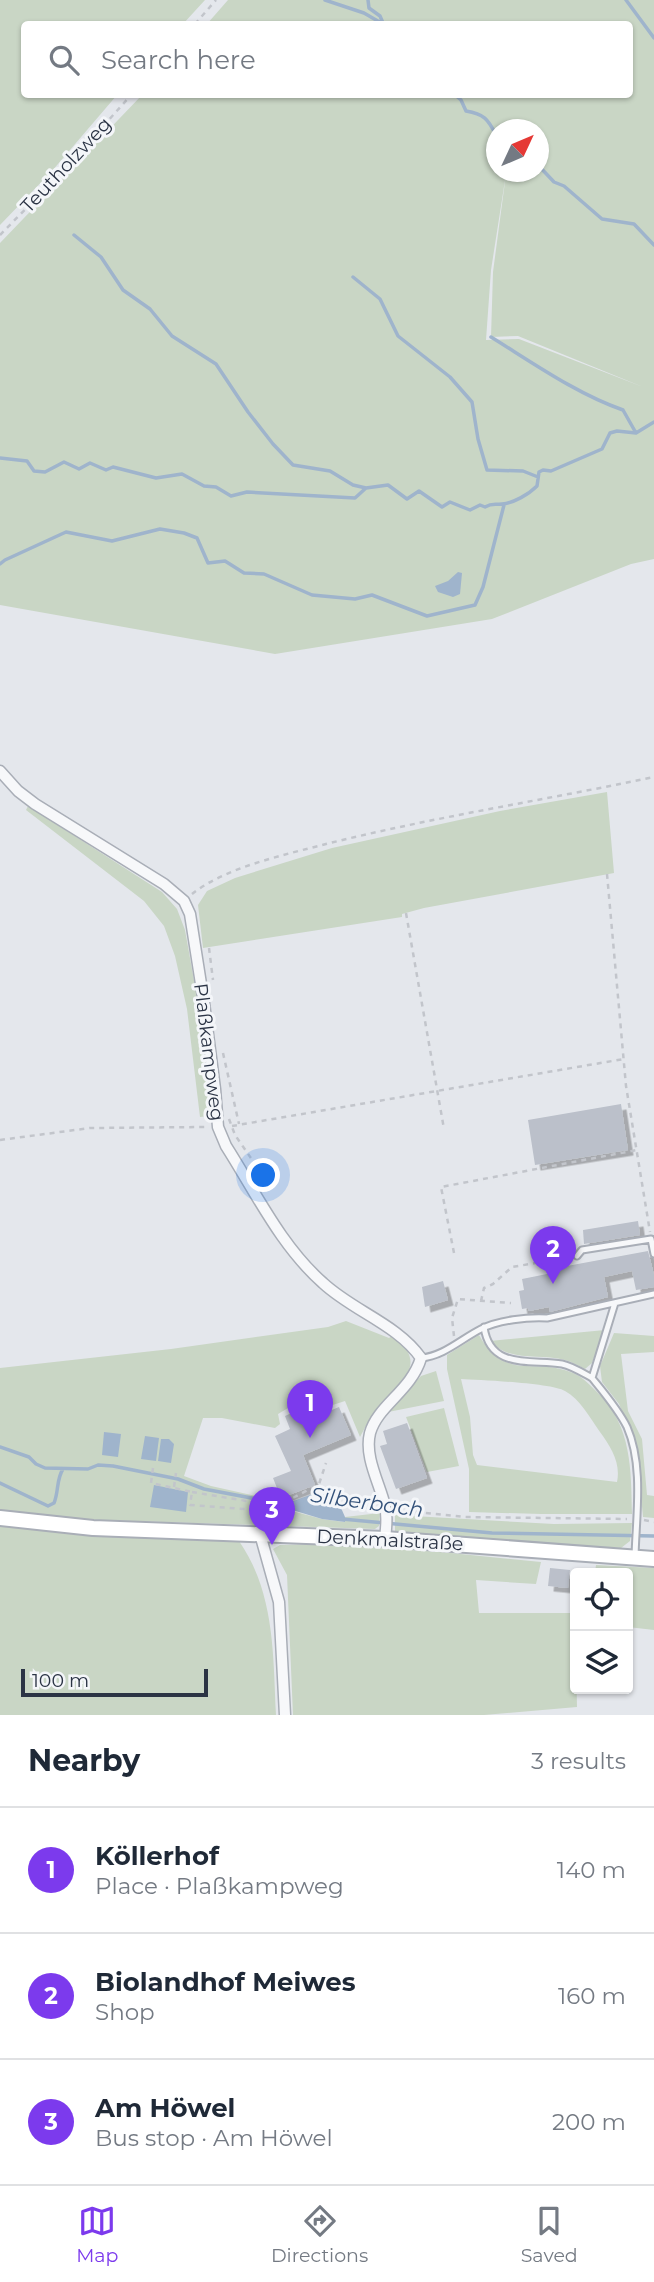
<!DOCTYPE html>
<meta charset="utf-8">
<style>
body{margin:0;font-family:Montserrat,sans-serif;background:#f6f6f7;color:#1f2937}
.controls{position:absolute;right:21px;bottom:21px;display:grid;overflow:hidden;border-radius:7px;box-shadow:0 2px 5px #0004}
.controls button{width:63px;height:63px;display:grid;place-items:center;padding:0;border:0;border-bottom:2px solid #e0e1e3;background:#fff;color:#1f2937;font:35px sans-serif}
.compass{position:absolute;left:486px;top:119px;width:63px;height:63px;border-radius:50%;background:#fff;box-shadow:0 2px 5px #0004;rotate:46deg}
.scale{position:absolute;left:21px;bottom:18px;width:187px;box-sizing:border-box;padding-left:7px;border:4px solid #2b3445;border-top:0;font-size:19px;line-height:24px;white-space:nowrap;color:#2b3445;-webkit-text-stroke:5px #f4f6f9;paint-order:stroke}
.you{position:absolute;left:264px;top:1176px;width:24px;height:24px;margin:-18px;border:5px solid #fff;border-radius:50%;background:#1a73e8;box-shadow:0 0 0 10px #1a73e833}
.badge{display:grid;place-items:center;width:46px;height:46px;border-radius:50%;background:#7c3aed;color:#fff;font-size:23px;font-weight:700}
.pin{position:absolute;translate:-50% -58px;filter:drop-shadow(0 2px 4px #0008)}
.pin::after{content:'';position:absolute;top:37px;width:24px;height:21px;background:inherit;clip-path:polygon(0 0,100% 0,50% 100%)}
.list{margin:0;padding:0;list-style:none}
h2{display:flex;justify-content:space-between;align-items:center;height:91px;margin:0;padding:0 28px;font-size:30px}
h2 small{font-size:23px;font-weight:400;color:#747a83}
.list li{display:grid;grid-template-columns:46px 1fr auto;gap:21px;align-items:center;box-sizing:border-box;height:126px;padding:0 28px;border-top:2px solid #e0e1e3}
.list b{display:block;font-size:26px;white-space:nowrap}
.list p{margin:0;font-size:23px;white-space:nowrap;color:#747a83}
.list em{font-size:23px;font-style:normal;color:#747a83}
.icon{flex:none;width:38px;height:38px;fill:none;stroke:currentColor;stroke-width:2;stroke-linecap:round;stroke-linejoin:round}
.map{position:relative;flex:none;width:654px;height:1715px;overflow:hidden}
.search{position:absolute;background:#fff;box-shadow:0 2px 5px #0004;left:21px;right:21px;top:21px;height:77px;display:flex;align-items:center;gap:18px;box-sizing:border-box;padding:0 24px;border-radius:7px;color:#747a83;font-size:26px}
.sheet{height:469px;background:#fff}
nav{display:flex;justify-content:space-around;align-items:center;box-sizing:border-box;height:98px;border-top:2px solid #e0e1e3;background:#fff;font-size:19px;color:#747a83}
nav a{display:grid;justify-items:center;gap:4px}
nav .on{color:#7c3aed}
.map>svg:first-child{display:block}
.green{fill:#c9d6c5;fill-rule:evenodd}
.water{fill:#9fb4cc}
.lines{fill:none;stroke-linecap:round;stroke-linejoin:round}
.stream{stroke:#9fb4cc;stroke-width:3.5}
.building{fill:#bbc0ca;filter:url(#shadow)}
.lane-casing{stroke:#a9aeb7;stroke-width:9}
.street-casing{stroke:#a9aeb7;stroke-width:13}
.secondary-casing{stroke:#a9aeb7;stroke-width:18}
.path{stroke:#c2c5cb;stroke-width:2.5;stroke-dasharray:5 5;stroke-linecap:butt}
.lane{stroke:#f7f8fa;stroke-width:5}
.street{stroke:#f7f8fa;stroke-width:10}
.secondary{stroke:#fff;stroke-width:14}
.labels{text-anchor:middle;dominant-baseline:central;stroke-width:6;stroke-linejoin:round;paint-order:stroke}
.street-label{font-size:19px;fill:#2b3445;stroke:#f4f6f9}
.water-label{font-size:21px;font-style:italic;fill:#34527a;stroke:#f4f6f9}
</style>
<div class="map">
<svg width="654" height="1715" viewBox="0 0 654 1715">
<defs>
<filter id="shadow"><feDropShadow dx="5.5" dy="5.5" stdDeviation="0" flood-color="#0004"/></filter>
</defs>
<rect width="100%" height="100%" fill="#e4e7ec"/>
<path class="green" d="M 0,0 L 205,0 L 183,24 L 24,24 L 24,94 L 117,95 L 52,171 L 0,225 Z
M 228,0 L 654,0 L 654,559 L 631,564 L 492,619 L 275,654 L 0,605 L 0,243 L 142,95 L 630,94 L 630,24 L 202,24 L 205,22 L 207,24 ZM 496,130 L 538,130 L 538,172 L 496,172 ZM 506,174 L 493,272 L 491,337 L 518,336 L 643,387 L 519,339 L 486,340 L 491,270 Z
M 607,792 L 614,873 L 424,908 L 402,914 L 402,917 L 203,948 L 198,905 L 207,891 L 235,878 L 332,848 L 500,811 Z
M 28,806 L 162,892 L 177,909 L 185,930 L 198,1003 L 210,1116 L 200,1117 L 187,1009 L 175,956 L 164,926 L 144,901 L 26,810 Z
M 346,1321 L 389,1338 L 392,1336 C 432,1364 398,1384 377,1409 C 370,1417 365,1428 360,1437 L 345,1401 L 308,1413 L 300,1401 L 278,1414 L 280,1424 L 275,1428 L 222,1418 L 203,1418 L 184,1476 L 211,1486 L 288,1503 L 289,1509 L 292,1511 L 322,1519 L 344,1522 L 345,1517 L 380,1513 L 379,1526 L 375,1529 L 70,1519 L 0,1513 L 0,1368 L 171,1349 L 328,1327 Z
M 605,1330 L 592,1363 L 585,1369 C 579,1366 572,1362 565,1360 C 539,1353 510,1363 490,1341 Z
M 614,1333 L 654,1336 L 654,1352 L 621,1354 L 628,1411 L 642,1439 L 647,1495 L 654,1496 L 654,1518 L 643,1517 L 636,1444 L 619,1404 L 602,1382 L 600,1366 Z
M 479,1335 C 506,1383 534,1356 573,1373 C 583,1377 591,1386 598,1393 C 632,1426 631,1470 632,1514 L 541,1514 L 469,1512 L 469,1469 L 447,1369 L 447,1355 ZM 461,1379 C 480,1380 552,1383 565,1391 C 580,1399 590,1418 600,1432 C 611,1447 621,1463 617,1482 L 477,1465 L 473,1455 L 470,1417 Z
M 436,1371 L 444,1401 L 388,1412 L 421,1376 Z
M 444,1408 L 459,1466 L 427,1472 L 406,1417 Z
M 395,1515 L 554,1524 L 632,1523 L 630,1541 L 621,1548 L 395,1534 Z
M 0,1526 L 239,1541 C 275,1593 273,1654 276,1715 L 0,1715 Z
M 317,1544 L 441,1552 L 541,1562 L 536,1584 L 476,1580 L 479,1613 L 575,1613 L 577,1707 L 484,1715 L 293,1715 L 287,1575 L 273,1549 L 280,1545 Z
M 596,1565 L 654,1568 L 654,1630 L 628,1627 L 628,1573 L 595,1573 Z"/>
<path class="water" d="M 458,572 L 462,573 L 460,594 L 453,597 L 438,592 L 435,586 L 448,581 Z
M 104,1432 L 121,1434 L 118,1457 L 102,1455 Z
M 145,1436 L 159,1438 L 156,1461 L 141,1459 Z
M 161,1439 L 169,1439 L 174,1444 L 171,1463 L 158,1461 Z
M 154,1485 L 188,1492 L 186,1512 L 150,1507 Z
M 332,1487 L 345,1517 L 345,1522 L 322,1519 L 289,1509 L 288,1503 Z"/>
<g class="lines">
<path class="stream" d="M 325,0 L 364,13 L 383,24
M 368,0 L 369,8 L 380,16 L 383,23
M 626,0 L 654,38
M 454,94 L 461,100 L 466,111 C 484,114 488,119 496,135
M 538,165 L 554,182 L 564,186 L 602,219 L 634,224 L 654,245
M 74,235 L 101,257 L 123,290 L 150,309 L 172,336 L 216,364 L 248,412 L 273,444 L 293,465 L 330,471 L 353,485 L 366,488
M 353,277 L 380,299 L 398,336 L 450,377 L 472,402 L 478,439 L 487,470 L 523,471 L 538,477
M 491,337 C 533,363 577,394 623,410 L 636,433
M 0,458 L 27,461 L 34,471 L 45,472 L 64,462 L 79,469 L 90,463 L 106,470 L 113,467 L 156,478 L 182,474 L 204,486 L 216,487 L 231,496 L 247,492 L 355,498 L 366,488 L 388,485 L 407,499 L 419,491 L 442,507 L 450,502 L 470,510 L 480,505 L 485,507 C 492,503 494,505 502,504 C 514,503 529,494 537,486 L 539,472 L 543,470 L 551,471 L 602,449 L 610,433 L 617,431 L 636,433 L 654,422
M 0,564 L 5,560 L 66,532 L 112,541 L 160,529 L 184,533 L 197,538 L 208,563 L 225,561 L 244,573 L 264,574 L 312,595 L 355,599 L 372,595 L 427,616 L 475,605 L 483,587 L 504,505
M 0,1447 L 29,1457 L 36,1464 L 45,1468 L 88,1469 L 98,1465 L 113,1466 L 178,1479 L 204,1489 L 262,1500 L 290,1509
M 0,1483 L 48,1506 L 54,1503 C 59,1491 56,1480 63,1469
M 342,1519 L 492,1533 L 654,1536"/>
</g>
<path class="building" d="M 621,1104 L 628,1150 L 535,1165 L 528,1120 Z
M 638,1221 L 640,1235 L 584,1244 L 583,1230 Z
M 648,1251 L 654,1275 L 654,1287 L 636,1290 L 632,1271 L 604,1277 L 608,1297 L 550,1312 L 549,1307 L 529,1311 L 528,1308 L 522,1309 L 519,1291 L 524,1290 L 522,1279 L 547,1274 L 567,1266 Z
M 443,1281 L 448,1300 L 425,1307 L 422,1287 Z
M 339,1407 L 351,1435 L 303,1455 L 315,1485 L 281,1498 L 273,1478 L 291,1471 L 275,1436 L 290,1429 L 285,1416 L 300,1409 L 305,1421 Z
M 407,1423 L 427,1478 L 396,1489 L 380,1446 L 387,1444 L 383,1431 Z
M 550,1568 L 570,1570 L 568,1588 L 548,1586 Z"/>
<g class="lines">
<g class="lane-casing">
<path id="lane" d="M 577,1256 L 582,1250 L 651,1239 L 654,1254
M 615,1303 L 592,1378 C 605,1394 618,1409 627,1427 C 644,1466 636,1516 635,1557
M 484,1327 C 490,1370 531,1359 562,1364 C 572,1366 583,1373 592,1378
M 421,1358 C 444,1356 461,1339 481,1329 C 499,1320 527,1317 547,1318 L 654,1294"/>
</g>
<g class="street-casing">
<path id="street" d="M 0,771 L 18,791 L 35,804 L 164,884 L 184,901 L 190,914 L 204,1003 L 215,1089 L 218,1127 L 226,1146 C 256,1193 281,1246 323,1283 C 353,1311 397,1324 421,1358 C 411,1391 378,1405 370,1433 C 364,1457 380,1484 385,1506 C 388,1517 386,1528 385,1539
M 260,1534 L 279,1602 L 285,1715"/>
</g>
<g class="secondary-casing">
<path id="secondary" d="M 0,1518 L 93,1528 L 385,1539 L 654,1559"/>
</g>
<path class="path" d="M 195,24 L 216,0
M 0,235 L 63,171 L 132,94
M 607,874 L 626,1086 L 650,1232
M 192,894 C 226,867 284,855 326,844 C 434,817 545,800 654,777
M 406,913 L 444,1129
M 209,948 L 213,980
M 223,1053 L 239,1124
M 229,1119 L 235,1135 L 271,1187
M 232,1126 L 624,1059
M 0,1140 L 90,1128 L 206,1127
M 454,1253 L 441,1187 L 637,1150
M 481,1301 L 484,1288 L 493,1284 L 512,1267 L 571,1257
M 454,1336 L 452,1318 L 458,1299 L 511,1303
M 153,1468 L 151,1483 L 192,1492 L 190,1505 L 284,1512
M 174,1487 L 176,1473
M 192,1492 L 259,1503 L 260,1497
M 396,1510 L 465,1517 L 627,1519
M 644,1520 L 654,1522
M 285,1524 L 284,1510 L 289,1500 L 319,1484 L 326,1463"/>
<use href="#lane" class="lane"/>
<use href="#street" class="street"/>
<use href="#secondary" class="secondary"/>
</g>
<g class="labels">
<g class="street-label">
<text transform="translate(66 165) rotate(-47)">Teutholzweg</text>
<text transform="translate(209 1052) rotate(83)">Plaßkampweg</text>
<text transform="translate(390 1540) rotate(3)">Denkmalstraße</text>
</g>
<g class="water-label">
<text transform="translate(367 1502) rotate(8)">Silberbach</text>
</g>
</g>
</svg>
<div class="controls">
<button><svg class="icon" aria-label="locate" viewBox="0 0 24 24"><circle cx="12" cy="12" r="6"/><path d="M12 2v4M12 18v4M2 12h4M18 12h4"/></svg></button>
<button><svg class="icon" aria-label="layers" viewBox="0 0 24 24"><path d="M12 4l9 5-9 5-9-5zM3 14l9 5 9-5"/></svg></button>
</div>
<svg class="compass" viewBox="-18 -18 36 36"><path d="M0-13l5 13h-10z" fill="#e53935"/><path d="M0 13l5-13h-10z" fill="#747a83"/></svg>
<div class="scale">100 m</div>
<div class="you"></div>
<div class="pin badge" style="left:310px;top:1438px">1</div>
<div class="pin badge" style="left:553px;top:1284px">2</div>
<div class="pin badge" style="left:272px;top:1545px">3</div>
<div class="search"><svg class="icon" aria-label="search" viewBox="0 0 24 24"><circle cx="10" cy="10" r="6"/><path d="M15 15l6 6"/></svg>Search here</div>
</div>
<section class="sheet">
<h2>Nearby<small>3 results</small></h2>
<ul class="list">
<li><span class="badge">1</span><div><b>Köllerhof</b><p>Place · Plaßkampweg</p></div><em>140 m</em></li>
<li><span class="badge">2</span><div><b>Biolandhof Meiwes</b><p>Shop</p></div><em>160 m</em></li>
<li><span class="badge">3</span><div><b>Am Höwel</b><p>Bus stop · Am Höwel</p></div><em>200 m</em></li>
</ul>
</section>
<nav>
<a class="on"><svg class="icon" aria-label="map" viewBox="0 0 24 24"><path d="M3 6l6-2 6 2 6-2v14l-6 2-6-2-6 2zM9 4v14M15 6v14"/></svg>Map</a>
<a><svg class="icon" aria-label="directions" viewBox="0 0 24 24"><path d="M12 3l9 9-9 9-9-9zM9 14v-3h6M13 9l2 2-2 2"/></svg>Directions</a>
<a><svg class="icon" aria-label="saved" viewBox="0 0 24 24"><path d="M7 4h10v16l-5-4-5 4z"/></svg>Saved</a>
</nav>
